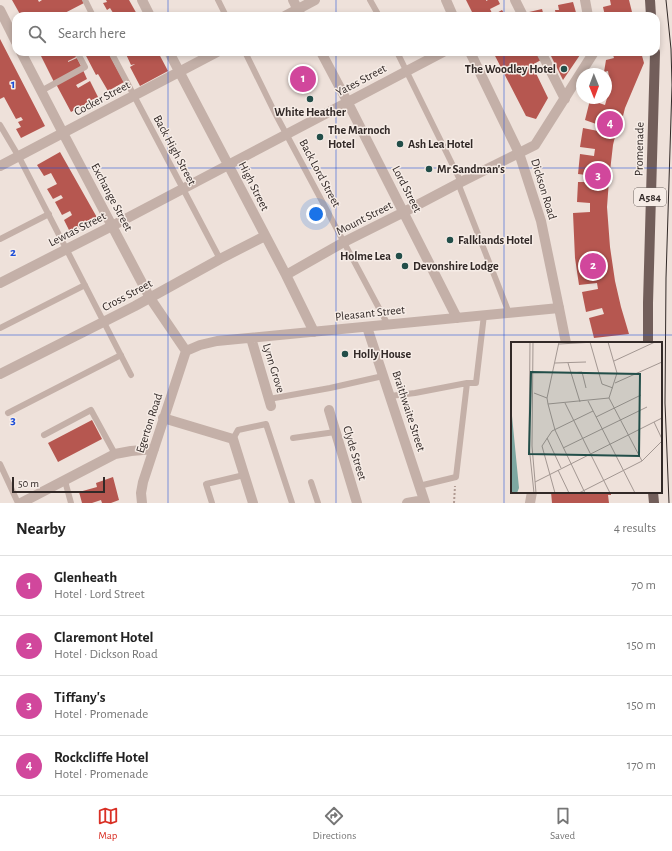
<!DOCTYPE html>
<meta charset="utf-8">
<style>
body{margin:0;font-family:"Alegreya Sans",sans-serif;background:#f2f2f2;color:#222}
.compass{position:absolute;left:576px;top:68px;width:36px;height:36px;border-radius:50%;background:#fff;box-shadow:0 2px 6px #0003;rotate:179deg}
.scale{position:absolute;left:12px;bottom:10px;width:93px;box-sizing:border-box;padding-left:4px;border:2px solid #322927;border-top:0;font-size:11px;line-height:14px;white-space:nowrap;color:#322927;-webkit-text-stroke:3px #f6ece6;paint-order:stroke}
.you{position:absolute;left:316px;top:214px;width:14px;height:14px;margin:-10px;border:3px solid #fff;border-radius:50%;background:#1a73e8;box-shadow:0 0 0 6px #1a73e833}
.badge{display:grid;place-items:center;width:26px;height:26px;border-radius:50%;background:#d93025;color:#fff;font-size:13px;font-weight:700}
.pin{position:absolute;translate:-50% -50%;border:2px solid #fff;box-shadow:0 1px 4px #0006}
.list{margin:0;padding:0;list-style:none}
h2{display:flex;justify-content:space-between;align-items:center;height:52px;margin:0;padding:0 16px;font-size:17px}
h2 small{font-size:13px;font-weight:400;color:#767676}
.list li{display:grid;grid-template-columns:26px 1fr auto;gap:12px;align-items:center;box-sizing:border-box;height:60px;padding:0 16px;border-top:1px solid #e0e0e0}
.list b{display:block;font-size:15px;white-space:nowrap}
.list p{margin:0;font-size:13px;white-space:nowrap;color:#767676}
.list em{font-size:13px;font-style:normal;color:#767676}
.icon{flex:none;width:22px;height:22px;fill:none;stroke:currentColor;stroke-width:2;stroke-linecap:round;stroke-linejoin:round}
.map{position:relative;flex:none;width:672px;height:503px;overflow:hidden}
.search{position:absolute;background:#fff;box-shadow:0 2px 6px #0003;left:12px;right:12px;top:12px;height:44px;display:flex;align-items:center;gap:10px;box-sizing:border-box;padding:0 14px;border-radius:12px;color:#767676;font-size:15px}
.sheet{height:292px;background:#fff}
nav{display:flex;justify-content:space-around;align-items:center;box-sizing:border-box;height:56px;border-top:1px solid #e0e0e0;background:#fff;font-size:11px;color:#767676}
nav a{display:grid;justify-items:center;gap:2px}
nav .on{color:#d93025}
.map>svg:first-child{display:block}
.building{fill:#b65750}
.lines{fill:none;stroke-linecap:round;stroke-linejoin:round}
.path{stroke:#b09a92;stroke-width:2;stroke-dasharray:2 2;stroke-linecap:butt}
.service{stroke:#c4b0a8;stroke-width:6}
.minor{stroke:#c4b0a8;stroke-width:10}
.tertiary{stroke:#c4b0a8;stroke-width:10}
.primary{stroke:#725e5a;stroke-width:10}
.tram{stroke:#322927;stroke-width:1}
.grid{fill:none;stroke:#1d4ed8;stroke-width:1;stroke-opacity:0.55}
.poi-dot{fill:#224e49;stroke:#f6ece6;stroke-width:1.5}
.labels{text-anchor:middle;dominant-baseline:central;stroke-width:3;stroke-linejoin:round;paint-order:stroke}
.shield{fill:#f6ece6;stroke:#6d6460;stroke-width:1}
.shield-label{font-size:11px;font-weight:bold;fill:#322927}
.poi-label{font-size:12px;font-weight:bold;fill:#322927;stroke:#f6ece6;text-anchor:start}
.street-label{font-size:12px;fill:#322927;stroke:#f6ece6}
.inset-road{fill:none;stroke:#a39792;stroke-width:1}
.view{fill:#224e49;fill-opacity:0.15;stroke:#224e49;stroke-width:2}
.inset-edge{fill:none;stroke:#322927;stroke-width:2}
.grid-label{font-size:13px;text-anchor:middle;font-weight:bold;fill:#1d4ed8;stroke:#f6ece6;stroke-width:3;stroke-linejoin:round;paint-order:stroke}
</style>
<div class="map">
<svg width="672" height="503" viewBox="0 0 672 503">
<rect width="100%" height="100%" fill="#eee1da"/>
<path class="building" d="M 12,0 L 38,0 L 39,2 L 42,0 L 83,0 L 84,3 L 59,16 L 21,16 Z
M 106,0 L 129,0 L 138,16 L 115,16 L 110,8 L 107,10 L 103,3 L 107,2 Z
M 466,0 L 486,0 L 486,1 L 488,0 L 498,0 L 500,4 L 490,9 L 493,15 L 502,10 L 506,16 L 474,16 Z
M 610,0 L 629,0 L 633,16 L 605,16 L 603,7 L 611,5 Z
M 573,2 L 577,16 L 556,16 L 555,10 L 559,10 L 558,5 Z
M 542,9 L 544,16 L 531,16 L 529,12 Z
M 0,39 L 45,126 L 21,138 L 16,129 L 21,127 L 18,122 L 23,120 L 21,117 L 16,119 L 4,97 L 0,99 Z
M 39,52 L 74,52 L 76,57 L 68,61 L 68,62 L 77,58 L 82,68 L 54,82 Z
M 84,52 L 108,52 L 124,82 L 108,91 L 98,74 L 96,75 Z
M 125,52 L 158,52 L 168,71 L 140,86 L 130,67 L 135,64 L 131,65 Z
M 493,52 L 512,52 L 513,54 L 516,52 L 537,52 L 541,60 L 532,65 L 548,98 L 536,119 L 526,116 Z
M 549,52 L 582,52 L 563,80 Z
M 612,52 L 641,52 L 644,63 L 625,108 L 622,120 L 619,120 L 613,145 L 609,180 L 607,207 L 610,247 L 615,281 L 621,307 L 629,334 L 594,338 L 589,318 L 604,314 L 602,308 L 586,312 L 582,292 L 598,289 L 597,283 L 579,285 L 575,258 L 573,213 L 590,212 L 590,203 L 577,202 L 578,182 L 593,182 L 594,176 L 578,174 L 580,154 L 594,156 L 595,149 L 580,147 L 583,128 L 598,131 L 599,125 L 585,120 L 590,100 L 605,105 L 607,98 L 606,98 L 606,76 L 609,77 L 608,71 L 604,72 L 606,60 L 614,58 Z
M 83,70 L 87,79 L 76,85 L 78,88 L 90,81 L 98,97 L 71,112 L 56,84 Z
M 60,152 L 99,221 L 81,231 L 79,227 L 70,232 L 64,220 L 72,215 L 70,211 L 62,215 L 55,202 L 63,198 L 61,195 L 53,199 L 47,189 L 57,184 L 51,173 L 44,176 L 37,165 Z
M 92,420 L 102,439 L 58,462 L 48,443 Z
M 113,477 L 119,500 L 111,503 L 102,503 L 101,500 L 92,503 L 82,503 L 79,492 L 97,487 L 96,483 Z
M 551,492 L 611,492 L 611,495 L 608,495 L 609,503 L 552,503 Z"/>
<g class="lines">
<path class="path" d="M 454,503 L 455,486"/>
<path class="service" d="M 85,0 L 93,16
M 218,0 L 226,16
M 370,0 L 379,16
M 111,52 C 147,121 184,190 220,259
M 245,52 L 275,113 L 388,325
M 397,52 L 461,182
M 41,91 L 85,67 L 77,52
M 0,125 L 19,157 L 131,375
M 458,183 L 509,313
M 0,239 L 49,214
M 0,328 L 85,285
M 390,396 L 415,393 L 467,383 L 476,383 L 484,315
M 269,399 L 330,388 L 383,376
M 8,413 L 121,355
M 44,435 L 91,410 L 115,454
M 293,438 L 335,432
M 233,439 L 238,430 L 266,424 L 292,503
M 0,464 L 18,503
M 65,481 L 71,503
M 311,482 L 318,503
M 419,486 L 456,477 L 467,383
M 212,503 L 206,484 L 244,475"/>
<path class="minor" d="M 142,0 L 150,16
M 293,0 L 301,16
M 515,0 L 523,16
M 585,0 L 588,16
M 0,10 L 16,42
M 285,16 L 315,0
M 21,52 L 63,133 L 150,298 L 186,351
M 169,52 L 286,275 L 314,332
M 321,52 L 347,101 L 457,318
M 541,52 L 565,99
M 0,166 L 217,52
M 286,275 L 344,242 L 404,212 L 461,182 L 535,145 L 594,52
M 0,283 L 112,226 L 443,52
M 367,327 L 425,503
M 251,338 L 271,406
M 186,351 L 200,345 L 217,341 L 559,308
M 0,374 L 135,306 L 220,259 L 265,236
M 329,410 L 357,503
M 163,418 L 233,439 L 253,503
M 21,503 L 115,454 L 131,451 L 154,449
M 142,503 L 141,493 L 143,482 L 186,351
M 407,503 L 424,500"/>
<path class="tertiary" d="M 446,0 L 453,16
M 470,52 L 519,153 L 541,221 L 559,308 L 566,343
M 530,503 L 532,492"/>
<path class="primary" d="M 650,0 L 651,16
M 648,343 L 648,303 L 655,52
M 653,492 L 654,503"/>
<path class="tram" d="M 666,0 L 671,49 L 672,85 L 666,278 L 665,403 L 669,503"/>
</g>
<path class="grid" d="M 168,0 L 168,16M 336,0 L 336,16M 504,0 L 504,16M 168,52 L 168,503M 336,52 L 336,503M 504,52 L 504,503M 0,168 L 672,168M 0,335 L 672,335"/>
<g class="poi-dot">
<circle cx="564" cy="69" r="4"/>
<circle cx="310" cy="99" r="4"/>
<circle cx="320" cy="137" r="4"/>
<circle cx="400" cy="144" r="4"/>
<circle cx="429" cy="169" r="4"/>
<circle cx="450" cy="240" r="4"/>
<circle cx="399" cy="256" r="4"/>
<circle cx="405" cy="266" r="4"/>
<circle cx="345" cy="354" r="4"/>
</g>
<g class="labels">
<rect class="shield" x="634" y="188" width="32" height="18" rx="3"/>
<g class="shield-label">
<text x="650" y="197">A584</text>
</g>
<g class="poi-label">
<text x="556" y="69" text-anchor="end">The Woodley Hotel</text>
<text x="310" y="112" text-anchor="middle">White Heather</text>
<text x="328" y="130">The Marnoch<tspan x="328" dy="14">Hotel</tspan></text>
<text x="408" y="144">Ash Lea Hotel</text>
<text x="437" y="169">Mr Sandman's</text>
<text x="458" y="240">Falklands Hotel</text>
<text x="391" y="256" text-anchor="end">Holme Lea</text>
<text x="413" y="266">Devonshire Lodge</text>
<text x="353" y="354">Holly House</text>
</g>
<g class="street-label">
<text transform="translate(361 80) rotate(-28)">Yates Street</text>
<text transform="translate(102 98) rotate(-28)">Cocker Street</text>
<text transform="translate(639 149) rotate(-89)">Promenade</text>
<text transform="translate(175 150) rotate(62)">Back High Street</text>
<text transform="translate(320 173) rotate(62)">Back Lord Street</text>
<text transform="translate(254 186) rotate(63)">High Street</text>
<text transform="translate(407 189) rotate(63)">Lord Street</text>
<text transform="translate(544 189) rotate(73)">Dickson Road</text>
<text transform="translate(112 197) rotate(62)">Exchange Street</text>
<text transform="translate(364 218) rotate(-27)">Mount Street</text>
<text transform="translate(77 229) rotate(-27)">Lewtas Street</text>
<text transform="translate(127 295) rotate(-28)">Cross Street</text>
<text transform="translate(370 313) rotate(-6)">Pleasant Street</text>
<text transform="translate(274 368) rotate(73)">Lynn Grove</text>
<text transform="translate(409 411) rotate(72)">Braithwaite Street</text>
<text transform="translate(149 423) rotate(-72)">Egerton Road</text>
<text transform="translate(355 453) rotate(73)">Clyde Street</text>
</g>
</g>
<g transform="translate(511 342)">
<rect width="151" height="151" fill="#eee1da"/>
<path d="M 0,19 L 1,74 L 8,146 L 6,151 L 0,151 Z" fill="#7da7a1"/>
<path class="inset-road" d="M 19,0 L 18,104 L 23,151M 22,0 L 21,104 L 25,151M 48,0 L 36,56 L 37,62 L 44,88 L 74,151M 79,0 L 91,42 L 102,46M 97,0 L 106,31 L 98,56M 48,2 L 84,0M 103,19 L 144,0M 44,21 L 75,20M 57,21 L 69,60M 60,31 L 71,30 L 75,46M 104,41 L 151,20M 23,51 L 36,56M 98,56 L 131,119M 77,59 L 124,151M 54,61 L 99,151M 37,62 L 98,56M 85,75 L 130,53M 143,80 L 151,97M 36,96 L 50,126M 52,106 L 136,65M 47,128 L 58,151M 24,140 L 151,76M 44,151 L 31,104 L 41,89 L 82,69M 68,151 L 131,119 L 151,99"/>
<path class="view" d="M 20,30 L 129,32 L 128,114 L 18,112 Z"/>
<rect width="151" height="151" class="inset-edge"/>
</g>
<g class="grid-label">
<text x="13" y="88">1</text>
<text x="13" y="256">2</text>
<text x="13" y="424">3</text>
</g>
</svg>
<svg class="compass" viewBox="-18 -18 36 36"><path d="M0-13l5 13h-10z" fill="#e53935"/><path d="M0 13l5-13h-10z" fill="#767676"/></svg>
<div class="scale">50 m</div>
<div class="you"></div>
<div class="pin badge" style="left:303px;top:79px;background:#d1479c">1</div>
<div class="pin badge" style="left:593px;top:266px;background:#d1479c">2</div>
<div class="pin badge" style="left:598px;top:176px;background:#d1479c">3</div>
<div class="pin badge" style="left:610px;top:124px;background:#d1479c">4</div>
<div class="search"><svg class="icon" aria-label="search" viewBox="0 0 24 24"><circle cx="10" cy="10" r="6"/><path d="M15 15l6 6"/></svg>Search here</div>
</div>
<section class="sheet">
<h2>Nearby<small>4 results</small></h2>
<ul class="list">
<li><span class="badge" style="background:#d1479c">1</span><div><b>Glenheath</b><p>Hotel · Lord Street</p></div><em>70 m</em></li>
<li><span class="badge" style="background:#d1479c">2</span><div><b>Claremont Hotel</b><p>Hotel · Dickson Road</p></div><em>150 m</em></li>
<li><span class="badge" style="background:#d1479c">3</span><div><b>Tiffany's</b><p>Hotel · Promenade</p></div><em>150 m</em></li>
<li><span class="badge" style="background:#d1479c">4</span><div><b>Rockcliffe Hotel</b><p>Hotel · Promenade</p></div><em>170 m</em></li>
</ul>
</section>
<nav>
<a class="on"><svg class="icon" aria-label="map" viewBox="0 0 24 24"><path d="M3 6l6-2 6 2 6-2v14l-6 2-6-2-6 2zM9 4v14M15 6v14"/></svg>Map</a>
<a><svg class="icon" aria-label="directions" viewBox="0 0 24 24"><path d="M12 3l9 9-9 9-9-9zM9 14v-3h6M13 9l2 2-2 2"/></svg>Directions</a>
<a><svg class="icon" aria-label="saved" viewBox="0 0 24 24"><path d="M7 4h10v16l-5-4-5 4z"/></svg>Saved</a>
</nav>
